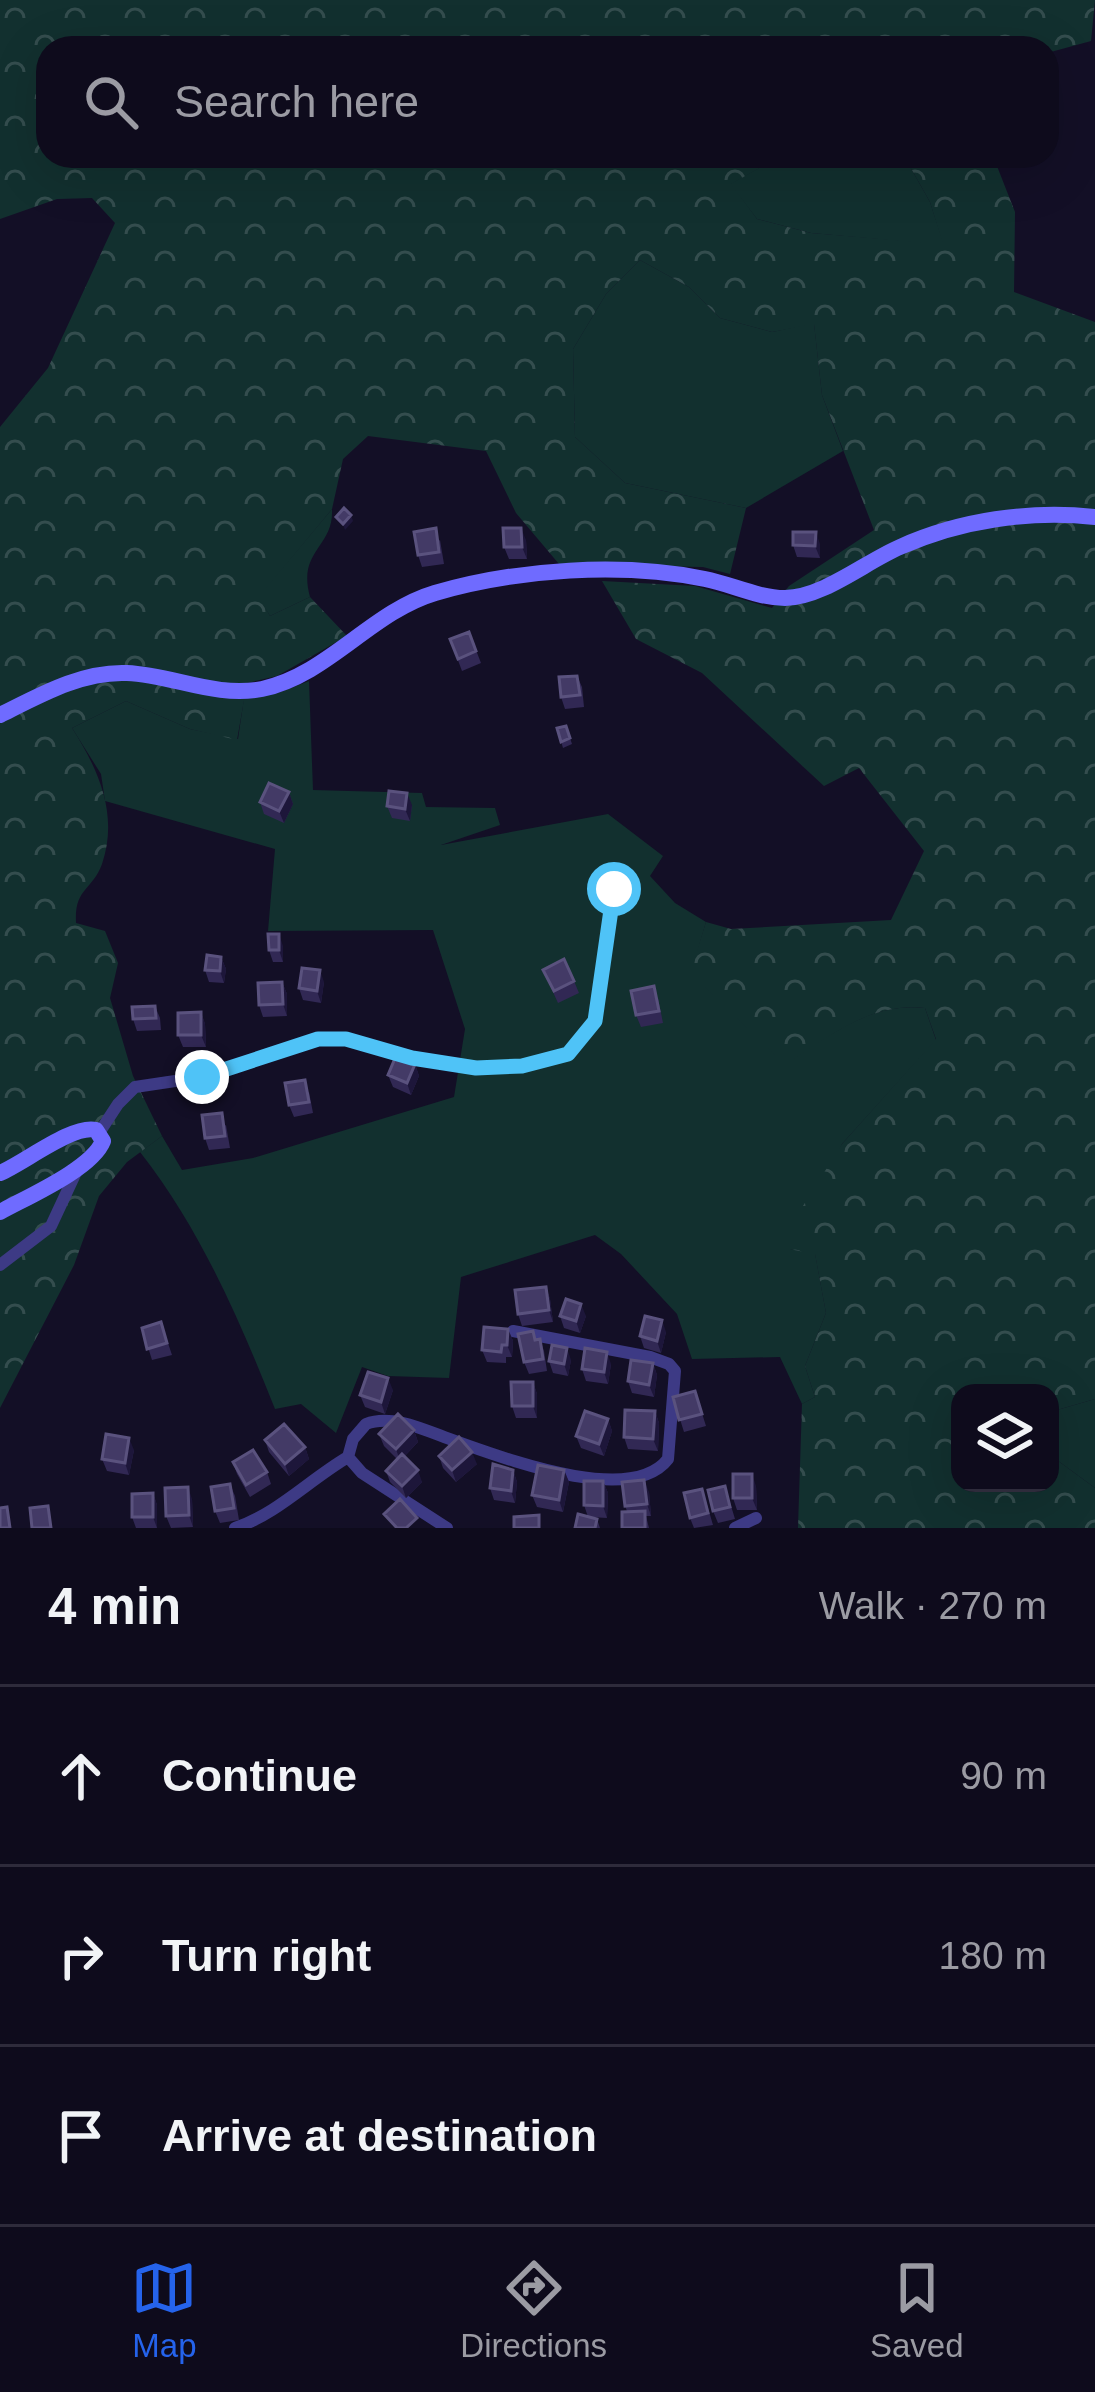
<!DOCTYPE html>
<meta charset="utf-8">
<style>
body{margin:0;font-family:Arial,sans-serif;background:#1c1929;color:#f1f3f6}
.controls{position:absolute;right:36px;bottom:36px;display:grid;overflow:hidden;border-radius:24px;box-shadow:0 12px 48px #0002}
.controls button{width:108px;height:108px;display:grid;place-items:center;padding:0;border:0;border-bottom:3px solid #2e2b3b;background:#0e0b1c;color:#f1f3f6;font:60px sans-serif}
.stop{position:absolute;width:36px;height:36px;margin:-27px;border:9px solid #4fc3f7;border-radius:50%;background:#fff}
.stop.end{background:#4fc3f7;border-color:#fff;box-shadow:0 3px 12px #0008}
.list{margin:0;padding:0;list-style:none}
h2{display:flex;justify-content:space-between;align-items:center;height:156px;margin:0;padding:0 48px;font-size:51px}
h2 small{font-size:39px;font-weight:400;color:#9b9ba3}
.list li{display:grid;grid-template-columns:78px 1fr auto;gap:36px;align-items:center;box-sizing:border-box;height:180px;padding:0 48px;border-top:3px solid #2e2b3b}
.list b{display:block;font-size:45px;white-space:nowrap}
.list em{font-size:39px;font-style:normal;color:#9b9ba3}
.icon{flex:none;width:66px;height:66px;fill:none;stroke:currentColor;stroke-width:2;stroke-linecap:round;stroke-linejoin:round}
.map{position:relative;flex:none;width:1095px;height:1528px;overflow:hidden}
.search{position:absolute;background:#0e0b1c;box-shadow:0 12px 48px #0002;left:36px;right:36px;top:36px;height:132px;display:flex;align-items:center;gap:30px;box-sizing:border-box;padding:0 42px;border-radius:36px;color:#9b9ba3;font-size:45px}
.sheet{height:696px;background:#0e0b1c}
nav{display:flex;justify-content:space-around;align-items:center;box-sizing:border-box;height:168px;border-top:3px solid #2e2b3b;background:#0e0b1c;font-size:33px;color:#9b9ba3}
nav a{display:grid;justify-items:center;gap:6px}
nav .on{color:#2563eb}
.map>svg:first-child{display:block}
.grass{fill:#12302f}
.forest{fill:url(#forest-crowns)}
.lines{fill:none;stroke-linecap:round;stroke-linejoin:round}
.minor{stroke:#3d3a85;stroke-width:12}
.secondary{stroke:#6f6bff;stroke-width:16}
.wall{fill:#312854}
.shaded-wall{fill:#1d163a}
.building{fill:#433a66;stroke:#5a527e;stroke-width:3}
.route{stroke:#4fc3f7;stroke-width:15}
</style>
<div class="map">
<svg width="1095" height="1528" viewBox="0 0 1095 1528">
<defs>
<pattern id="forest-crowns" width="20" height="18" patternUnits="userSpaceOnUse" patternTransform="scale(3)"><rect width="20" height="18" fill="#12302f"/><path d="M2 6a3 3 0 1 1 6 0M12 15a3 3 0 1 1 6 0" fill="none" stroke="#344d4e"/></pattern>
</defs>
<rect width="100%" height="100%" fill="#130f26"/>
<path class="grass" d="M 781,156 L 904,156 L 930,202 L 944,245 L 811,233 L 757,219 L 730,184 Z
M 640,260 L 689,287 L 720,318 L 772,332 L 814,323 L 822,395 L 843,451 L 746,508 L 625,483 L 575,437 L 573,349 L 606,294 Z
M 332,509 C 334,548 297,550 310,597 L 270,616 L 258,597 Z
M 309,681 L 313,790 L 422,793 L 426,807 L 495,808 L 500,825 L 441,845 L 608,814 L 663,856 L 650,876 L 675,903 L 706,922 L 691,973 L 785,1064 C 829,1036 870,1002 925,1008 L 936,1040 L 842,1144 L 790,1249 L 815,1253 L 826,1313 L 805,1366 L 815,1397 L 802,1404 L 780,1357 L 692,1359 L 677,1314 L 621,1254 L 595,1235 L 461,1277 L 449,1378 L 388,1376 L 362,1367 L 336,1433 L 301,1404 L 275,1409 C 239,1319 201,1230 140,1152 L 162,1136 L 182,1170 L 253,1158 L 454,1097 L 465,1029 L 433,930 L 268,931 L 275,849 L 105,801 L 101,774 L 72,728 L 126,701 L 190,729 L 238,739 L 244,698 L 278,693 Z
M 1095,1399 L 1095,1488 L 1050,1455 L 1050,1412 Z"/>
<path class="forest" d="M 0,0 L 1095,0 L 1091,41 L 1047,53 L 1047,48 L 48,48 L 48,156 L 781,156 L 731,184 L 757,219 L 811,233 L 943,244 L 930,202 L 904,156 L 993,156 L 1015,212 L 1014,292 L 1095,322 L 1095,1399 L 1050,1412 L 1050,1393 L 960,1393 L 960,1483 L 1050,1483 L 1050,1455 L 1095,1488 L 1095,1528 L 798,1528 L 802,1404 L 815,1397 L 805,1366 L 826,1313 L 815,1254 L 789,1249 L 786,1233 L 842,1144 L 936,1039 L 925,1008 C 870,1002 829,1037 785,1065 L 690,973 L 706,922 L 731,929 L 891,920 L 924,851 L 859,768 L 824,786 L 702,673 L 636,639 L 602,581 L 695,586 L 772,608 L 789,586 L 874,530 L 822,395 L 814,324 L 772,332 L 720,318 L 689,287 L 640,260 L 606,294 L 573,349 L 575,437 L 625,483 L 746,508 L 730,574 L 703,567 L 559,564 L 516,513 L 486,451 L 368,436 L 343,459 L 332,509 L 259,597 L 270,616 L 310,597 L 347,636 L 277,676 L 247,683 L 237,740 L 190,729 L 126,701 L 72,728 C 98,769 119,814 102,864 C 92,891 74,888 76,923 L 105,931 L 118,963 L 110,998 L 133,1076 L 162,1136 L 127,1162 L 99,1196 L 74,1265 L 0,1408 L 0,427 L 48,368 L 115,223 L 92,198 L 57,199 L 0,219 Z"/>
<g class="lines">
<path class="minor" d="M 99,1133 L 118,1104 L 135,1087 L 202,1077 L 318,1039 L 346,1039 L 412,1058 L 476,1068 L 522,1066 L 568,1054 L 595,1021 L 614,889
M 0,1265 L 51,1226 L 78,1168
M 235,1528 C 277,1514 309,1480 348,1457
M 447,1528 L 362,1473 L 348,1457 L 353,1439 L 366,1424 C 393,1413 429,1432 455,1441 C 504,1458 631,1507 668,1459 L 675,1371 L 669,1364 L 650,1357 L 513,1331
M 735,1528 L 756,1518"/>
<path class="secondary" d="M 0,715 C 40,695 82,671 127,673 C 173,675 215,698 262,689 C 328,675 371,612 435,593 C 518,569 621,562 705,579 C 731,584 758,598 785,598 C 824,597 865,562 900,547 C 960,520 1030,510 1095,517
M 0,1173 C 24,1163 73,1124 96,1130 L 103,1141 C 92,1169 27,1197 0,1212"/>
</g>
<path class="wall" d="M 440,540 L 444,564 L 422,567 L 418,555 Z
M 526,540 L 527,559 L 509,559 L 504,547 Z
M 820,544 L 820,558 L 797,557 L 793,545 Z
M 469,632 L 481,663 L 462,671 L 450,639 Z
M 577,676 L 582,687 L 584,707 L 565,709 L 561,697 Z
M 566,726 L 572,744 L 563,748 L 557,728 Z
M 289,792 L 293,804 L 284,823 L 264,814 L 260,802 Z
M 412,805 L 410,821 L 392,818 L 387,806 Z
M 283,946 L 283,962 L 273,962 L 269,950 Z
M 221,957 L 226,969 L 224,983 L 209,982 L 205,970 Z
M 543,970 L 574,981 L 579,993 L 558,1003 Z
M 282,982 L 287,994 L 287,1016 L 263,1017 L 259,1005 Z
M 324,982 L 321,1003 L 303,1000 L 299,988 Z
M 658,998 L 663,1023 L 641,1027 L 636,1015 Z
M 155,1006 L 160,1018 L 161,1030 L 137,1031 L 133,1019 Z
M 201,1012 L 205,1024 L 206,1047 L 183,1047 L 178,1035 Z
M 415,1064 L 419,1076 L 411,1095 L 393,1087 L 388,1075 Z
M 309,1092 L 313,1113 L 294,1117 L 289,1105 Z
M 226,1125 L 230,1148 L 209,1150 L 205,1138 Z
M 546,1287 L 550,1299 L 553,1322 L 522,1326 L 518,1314 Z
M 560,1316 L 586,1316 L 580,1333 L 564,1328 Z
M 161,1322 L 172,1355 L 152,1360 L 142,1328 Z
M 508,1329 L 513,1341 L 512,1357 L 506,1357 L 506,1363 L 487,1362 L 482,1350 Z
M 666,1332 L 661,1353 L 644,1348 L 640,1336 Z
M 540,1339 L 544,1351 L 547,1371 L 529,1374 L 524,1362 L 536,1340 Z
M 571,1360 L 568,1376 L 553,1373 L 549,1361 Z
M 653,1363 L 657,1375 L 654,1397 L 632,1393 L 628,1381 Z
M 611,1364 L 608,1384 L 586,1381 L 582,1369 Z
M 533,1382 L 537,1394 L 537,1418 L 516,1418 L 512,1406 Z
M 393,1390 L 385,1414 L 365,1407 L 360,1395 Z
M 695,1391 L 706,1426 L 684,1432 L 673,1397 Z
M 655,1411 L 659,1423 L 658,1451 L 628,1449 L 624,1437 Z
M 608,1419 L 612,1431 L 604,1456 L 581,1448 L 576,1436 Z
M 414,1430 L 418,1442 L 404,1457 L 422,1482 L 406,1498 L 390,1482 L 386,1471 L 397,1459 L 384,1446 L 379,1434 Z
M 265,1440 L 305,1447 L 309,1459 L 289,1476 L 269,1452 Z
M 134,1450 L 129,1475 L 107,1471 L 102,1459 Z
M 439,1456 L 477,1464 L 456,1482 L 443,1468 Z
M 233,1462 L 267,1472 L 271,1484 L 250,1497 L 237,1474 Z
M 513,1470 L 517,1482 L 515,1503 L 494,1500 L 490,1488 Z
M 564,1470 L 569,1482 L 563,1512 L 537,1507 L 532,1495 Z
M 603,1481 L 608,1493 L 607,1518 L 591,1517 L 597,1519 L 600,1528 L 575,1528 L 588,1517 L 584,1505 Z
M 230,1484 L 235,1496 L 239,1520 L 220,1523 L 215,1511 Z
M 725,1486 L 735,1519 L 718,1523 L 713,1511 Z
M 756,1486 L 757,1510 L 737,1510 L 733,1498 Z
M 649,1492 L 651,1516 L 646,1516 L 649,1528 L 622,1528 L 627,1511 L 625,1506 Z
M 153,1493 L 157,1505 L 157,1528 L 136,1528 L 132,1517 Z
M 192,1499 L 193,1527 L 171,1528 L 166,1516 Z
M 706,1501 L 713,1525 L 694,1528 L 690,1518 Z"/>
<path class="shaded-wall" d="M 351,515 L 353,521 L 345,530 L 343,524 Z
M 521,528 L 526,540 L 527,559 L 522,547 Z
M 816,532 L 820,544 L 820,558 L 815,546 Z
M 289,792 L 293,804 L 284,823 L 279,811 Z
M 407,793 L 412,805 L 410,821 L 405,809 Z
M 279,934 L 283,946 L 283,962 L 279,950 Z
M 221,957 L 226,969 L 224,983 L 220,971 Z
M 320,970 L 324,982 L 321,1003 L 317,991 Z
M 282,982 L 287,994 L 287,1016 L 283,1004 Z
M 201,1012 L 205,1024 L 206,1047 L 201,1035 Z
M 415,1064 L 419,1076 L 411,1095 L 407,1083 Z
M 546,1287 L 550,1299 L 553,1322 L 549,1310 Z
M 581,1304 L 586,1316 L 580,1333 L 576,1321 Z
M 662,1320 L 666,1332 L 661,1353 L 657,1341 Z
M 508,1329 L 513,1341 L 512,1357 L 507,1345 Z
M 567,1348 L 571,1360 L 568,1376 L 564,1364 Z
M 607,1352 L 611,1364 L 608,1384 L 604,1372 Z
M 653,1363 L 657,1375 L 654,1397 L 649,1385 Z
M 388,1378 L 393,1390 L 385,1414 L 381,1402 Z
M 533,1382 L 537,1394 L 537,1418 L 533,1406 Z
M 655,1411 L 659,1423 L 658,1451 L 653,1439 Z
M 608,1419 L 612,1431 L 604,1456 L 599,1444 Z
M 414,1430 L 418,1442 L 400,1461 L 396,1449 Z
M 129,1438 L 134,1450 L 129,1475 L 125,1463 Z
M 305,1447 L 309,1459 L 289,1476 L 285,1464 Z
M 472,1452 L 477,1464 L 456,1482 L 452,1470 Z
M 418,1470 L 422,1482 L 406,1498 L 402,1486 Z
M 513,1470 L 517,1482 L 515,1503 L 511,1491 Z
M 564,1470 L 569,1482 L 563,1512 L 559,1500 Z
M 752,1474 L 756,1486 L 757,1510 L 752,1498 Z
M 644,1480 L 649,1492 L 651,1516 L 647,1504 Z
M 603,1481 L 608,1493 L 607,1518 L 603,1506 Z
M 188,1487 L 192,1499 L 193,1527 L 189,1515 Z
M 153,1493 L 157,1505 L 157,1528 L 153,1517 Z"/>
<path class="building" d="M 344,508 L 351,515 L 343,524 L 336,517 Z
M 436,528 L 439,552 L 418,555 L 414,532 Z
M 503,528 L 521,528 L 522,547 L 504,547 Z
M 793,532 L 816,532 L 815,546 L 793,545 Z
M 469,632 L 476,651 L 458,659 L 450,639 Z
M 577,676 L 580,695 L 561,697 L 559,677 Z
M 566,726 L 570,738 L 561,742 L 557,728 Z
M 269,783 L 289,792 L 279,811 L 260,802 Z
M 389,791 L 407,793 L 405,809 L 387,806 Z
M 268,934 L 279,934 L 279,950 L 269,950 Z
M 207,955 L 221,957 L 220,971 L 205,970 Z
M 564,959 L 574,981 L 554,991 L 543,970 Z
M 302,968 L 320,970 L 317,991 L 299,988 Z
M 282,982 L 283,1004 L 259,1005 L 258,983 Z
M 654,986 L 659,1011 L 636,1015 L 631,991 Z
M 155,1006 L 156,1018 L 133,1019 L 132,1007 Z
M 201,1012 L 201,1035 L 178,1035 L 178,1013 Z
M 396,1056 L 415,1064 L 407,1083 L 388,1075 Z
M 305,1080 L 309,1102 L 289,1105 L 285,1083 Z
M 222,1113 L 225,1136 L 205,1138 L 202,1115 Z
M 546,1287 L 549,1310 L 518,1314 L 515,1290 Z
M 566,1299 L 581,1304 L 576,1321 L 560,1316 Z
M 645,1316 L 662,1320 L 657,1341 L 640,1336 Z
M 161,1322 L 167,1343 L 147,1349 L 142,1328 Z
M 484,1327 L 508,1329 L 507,1345 L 502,1345 L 501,1352 L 482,1350 Z
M 533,1331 L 535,1340 L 540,1339 L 543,1359 L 524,1362 L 518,1334 Z
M 552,1345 L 567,1348 L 564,1364 L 549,1361 Z
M 585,1348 L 607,1352 L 604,1372 L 582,1369 Z
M 631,1360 L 653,1363 L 649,1385 L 628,1381 Z
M 368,1372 L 388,1378 L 381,1402 L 360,1395 Z
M 511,1382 L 533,1382 L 533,1406 L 512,1406 Z
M 695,1391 L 702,1414 L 679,1420 L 673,1397 Z
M 625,1410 L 655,1411 L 653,1439 L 624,1437 Z
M 585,1411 L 608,1419 L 599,1444 L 576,1436 Z
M 398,1414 L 414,1430 L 396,1449 L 379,1434 Z
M 284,1424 L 305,1447 L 285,1464 L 265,1440 Z
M 106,1434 L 129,1438 L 125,1463 L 102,1459 Z
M 459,1437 L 472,1452 L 452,1470 L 439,1456 Z
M 253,1450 L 267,1472 L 246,1485 L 233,1462 Z
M 402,1454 L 418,1470 L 402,1486 L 386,1471 Z
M 493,1464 L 513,1470 L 511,1491 L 490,1488 Z
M 538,1465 L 564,1470 L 559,1500 L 532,1495 Z
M 733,1474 L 752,1474 L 752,1498 L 733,1498 Z
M 644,1480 L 647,1504 L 625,1506 L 622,1482 Z
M 584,1481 L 603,1481 L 603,1506 L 584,1505 Z
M 230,1484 L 234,1508 L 215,1511 L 211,1487 Z
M 725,1486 L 730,1507 L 713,1511 L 708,1490 Z
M 188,1487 L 189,1515 L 166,1516 L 165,1488 Z
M 702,1489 L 708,1513 L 690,1518 L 684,1493 Z
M 153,1493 L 153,1517 L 132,1517 L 132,1494 Z
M 400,1499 L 417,1518 L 406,1528 L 397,1528 L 384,1514 Z
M 48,1506 L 51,1528 L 32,1528 L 30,1508 Z
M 7,1507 L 10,1528 L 0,1528 L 0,1508 Z
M 645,1511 L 645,1528 L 622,1528 L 622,1512 Z
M 578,1514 L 597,1519 L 595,1528 L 575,1528 Z
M 539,1515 L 539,1528 L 514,1528 L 514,1517 Z"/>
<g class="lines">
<path class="route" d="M 202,1077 L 318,1039 L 346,1039 L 412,1058 L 476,1068 L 522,1066 L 568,1054 L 595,1021 L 614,889"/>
</g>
</svg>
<div class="controls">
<button><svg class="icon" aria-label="layers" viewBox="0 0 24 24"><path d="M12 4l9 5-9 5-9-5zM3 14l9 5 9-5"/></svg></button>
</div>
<div class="stop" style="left:614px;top:889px"></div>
<div class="stop end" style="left:202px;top:1077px"></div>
<div class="search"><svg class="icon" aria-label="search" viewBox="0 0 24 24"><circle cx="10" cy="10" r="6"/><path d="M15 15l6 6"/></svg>Search here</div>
</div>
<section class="sheet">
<h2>4 min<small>Walk · 270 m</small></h2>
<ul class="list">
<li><svg class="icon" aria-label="ahead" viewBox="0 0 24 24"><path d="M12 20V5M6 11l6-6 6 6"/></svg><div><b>Continue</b></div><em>90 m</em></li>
<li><svg class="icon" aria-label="right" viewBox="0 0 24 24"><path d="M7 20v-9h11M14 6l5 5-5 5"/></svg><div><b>Turn right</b></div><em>180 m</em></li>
<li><svg class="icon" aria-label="arrive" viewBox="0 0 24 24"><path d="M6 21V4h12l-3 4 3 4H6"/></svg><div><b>Arrive at destination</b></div></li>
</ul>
</section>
<nav>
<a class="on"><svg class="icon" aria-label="map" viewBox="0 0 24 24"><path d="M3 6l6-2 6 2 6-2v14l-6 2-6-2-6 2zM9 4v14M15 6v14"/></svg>Map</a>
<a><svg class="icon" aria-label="directions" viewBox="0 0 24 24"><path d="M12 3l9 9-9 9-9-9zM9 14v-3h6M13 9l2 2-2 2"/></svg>Directions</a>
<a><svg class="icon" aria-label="saved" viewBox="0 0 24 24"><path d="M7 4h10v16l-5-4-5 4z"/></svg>Saved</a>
</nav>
